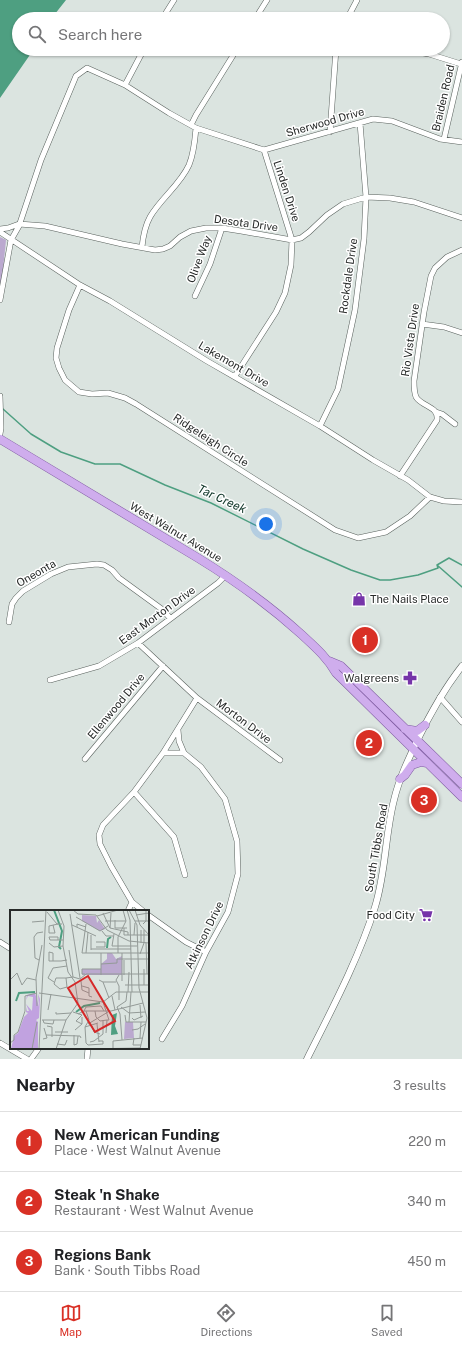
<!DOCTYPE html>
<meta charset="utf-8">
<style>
body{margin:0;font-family:"Public Sans",sans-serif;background:#f6f6f6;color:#202124}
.you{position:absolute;left:266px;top:524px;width:14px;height:14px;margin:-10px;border:3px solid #fff;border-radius:50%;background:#1a73e8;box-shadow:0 0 0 6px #1a73e833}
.badge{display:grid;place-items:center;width:26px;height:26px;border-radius:50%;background:#d93025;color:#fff;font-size:13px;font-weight:700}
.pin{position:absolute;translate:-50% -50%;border:2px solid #fff;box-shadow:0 1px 4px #0006}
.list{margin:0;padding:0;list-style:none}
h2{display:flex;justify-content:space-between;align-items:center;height:52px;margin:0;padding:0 16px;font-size:17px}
h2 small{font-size:13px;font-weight:400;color:#757577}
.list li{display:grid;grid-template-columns:26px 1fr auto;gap:12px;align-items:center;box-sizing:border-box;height:60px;padding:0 16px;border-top:1px solid #e0e0e0}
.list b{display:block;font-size:15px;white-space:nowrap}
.list p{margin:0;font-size:13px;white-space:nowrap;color:#757577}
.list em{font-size:13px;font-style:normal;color:#757577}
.icon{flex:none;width:22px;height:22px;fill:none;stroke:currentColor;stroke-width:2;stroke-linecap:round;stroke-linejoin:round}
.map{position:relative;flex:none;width:462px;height:1059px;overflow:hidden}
.search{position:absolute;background:#fff;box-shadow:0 1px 3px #0004;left:12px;right:12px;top:12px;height:44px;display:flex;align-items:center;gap:10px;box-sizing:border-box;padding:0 14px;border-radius:22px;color:#757577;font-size:15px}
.sheet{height:232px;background:#fff}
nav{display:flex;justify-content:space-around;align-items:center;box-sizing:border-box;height:56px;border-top:1px solid #e0e0e0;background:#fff;font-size:11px;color:#757577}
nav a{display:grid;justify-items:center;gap:2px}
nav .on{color:#d93025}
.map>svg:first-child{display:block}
.green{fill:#bba9cf}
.water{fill:#4e9f81}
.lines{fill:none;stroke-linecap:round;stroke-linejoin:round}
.stream{stroke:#4e9f81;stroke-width:1.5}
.minor-casing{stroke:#59615d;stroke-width:6}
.tertiary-casing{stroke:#59615d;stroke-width:7}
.primary-casing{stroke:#7f5ca1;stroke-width:9}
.minor{stroke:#fff;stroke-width:5}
.tertiary{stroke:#fff;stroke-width:6}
.primary{stroke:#cfaded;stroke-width:8}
.labels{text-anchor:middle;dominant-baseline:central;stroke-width:3;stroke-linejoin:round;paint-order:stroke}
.street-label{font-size:11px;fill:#272a29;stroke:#fff}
.poi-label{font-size:11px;fill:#272a29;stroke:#fff;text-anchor:end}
.water-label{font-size:12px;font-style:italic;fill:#0e3427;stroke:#fff}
.inset-river{fill:none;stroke:#4e9f81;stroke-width:2}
.inset-road{fill:none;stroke:#939a97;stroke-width:1}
.view{fill:#d62828;fill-opacity:0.15;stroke:#d62828;stroke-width:2}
.inset-edge{fill:none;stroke:#272a29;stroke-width:2}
</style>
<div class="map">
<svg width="462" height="1059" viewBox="0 0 462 1059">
<rect width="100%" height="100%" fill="#dbe4e0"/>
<path class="green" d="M 0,237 L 6,240 L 0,300 Z"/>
<path class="water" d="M 0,0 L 66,0 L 51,19 L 19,19 L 19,49 L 34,49 L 0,98 Z"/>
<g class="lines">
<path class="stream" d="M 3,409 L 31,434 L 61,452 L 95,464 L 120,464 L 165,485 L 211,503 L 303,549 L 351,570 L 380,580 L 390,580 L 418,575 L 438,568 L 437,565 L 449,558 L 462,565
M 437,565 L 462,587"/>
<g class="minor-casing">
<path id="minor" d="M 162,19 L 174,0
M 255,19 L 267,0
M 347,19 L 357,0
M 400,49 L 429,54 L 461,64
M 125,85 L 144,49
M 191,125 L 196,115 L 237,49
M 330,132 L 336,49
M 444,139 L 462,62
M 264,150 L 373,119 L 392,121 L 440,139 L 462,142
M 0,229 L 8,228 L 19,224 L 45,226 L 122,244 L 155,250 L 163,249 L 170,246 L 180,237 L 191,231 L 206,228 L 222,228 L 241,231 L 292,240 L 301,238 L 309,232 L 327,215 L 343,204 L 366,197 L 390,198 L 414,202 L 462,218
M 0,232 L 80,285 L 110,301 L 207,361 L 320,426 L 373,460 L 408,480 L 430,497 L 444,501 L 462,502
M 142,247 C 143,237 145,226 150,217 C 161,198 180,185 189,165 C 194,153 195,140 196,128
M 80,285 L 69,310 L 57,348 L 56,358 L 59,368 L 65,380 L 79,392 L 92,394 L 108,393 L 125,398 L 136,404 L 335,530 L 358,538 L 386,532 L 410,516 L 430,497
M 195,296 L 210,264 L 222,228
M 0,300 L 11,240 L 19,226 L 41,160 L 76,76 L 87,68 L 125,85 L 169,113 L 196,128 L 264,150 L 292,240 L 291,265 L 285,293 L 276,312 L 235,376
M 422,324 L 444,327 L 462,333
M 0,396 L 1,428 L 0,434
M 436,412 L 442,414 L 455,424
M 320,426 L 338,389 L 355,310 L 364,239 L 366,197 L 360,123
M 400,476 L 437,420 C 439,406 422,407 416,397 C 414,392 414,386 414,381 L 424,312 L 431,276 L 435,268 L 447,257 L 462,250
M 9,622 L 12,604 L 16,598 L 23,591 L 51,574 L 68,567 L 97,564 L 104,565 L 112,570 L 119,578 L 163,610 L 170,618
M 138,643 L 197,698 L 163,753 L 134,792 L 103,825 L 99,835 L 100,844 L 111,866 L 132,902 L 143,911
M 50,680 L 99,666 L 138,643 L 218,583 L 226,575
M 440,697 L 462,722
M 197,698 L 280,760
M 178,730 L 179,741 L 184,753
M 85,759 L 163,666
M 134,792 L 174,837 L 185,875
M 128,911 L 132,902
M 148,915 L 186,942 L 206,952
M 0,942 L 11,949
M 162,1039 L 182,1006 L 206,952 L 228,912 L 238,874 L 237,841 L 225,799 L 201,767 L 184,753 L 163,753
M 0,1043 L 27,1059
M 31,1059 L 39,1048
M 87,1059 L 88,1048"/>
</g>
<g class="tertiary-casing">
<path id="tertiary" d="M 307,1059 C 331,1011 359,958 375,907 C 386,872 385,835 394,800 C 399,779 408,760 417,741 C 430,714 444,689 462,666"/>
</g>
<g class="primary-casing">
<path id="primary" d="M 0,439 L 198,558 C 234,580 269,605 301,634 C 314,646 327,657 336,673 L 462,797
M 329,661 L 341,666 L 462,784
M 405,729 L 417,731 L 425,725
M 400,779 L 405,775 L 412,765 L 421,762 L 427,763"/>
</g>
<use href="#minor" class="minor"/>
<use href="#tertiary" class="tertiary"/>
<use href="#primary" class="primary"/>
</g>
<defs>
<g id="shop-bare" transform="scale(1.08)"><path d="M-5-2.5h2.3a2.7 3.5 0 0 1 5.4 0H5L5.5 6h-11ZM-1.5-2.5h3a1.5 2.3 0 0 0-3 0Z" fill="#7634a9" stroke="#fff" stroke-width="2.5" paint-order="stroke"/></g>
<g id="pharmacy-bare" transform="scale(1.08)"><path d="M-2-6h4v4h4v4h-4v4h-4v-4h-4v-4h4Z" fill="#7634a9" stroke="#fff" stroke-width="2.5" paint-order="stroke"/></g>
<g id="supermarket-bare" transform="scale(1.08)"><path d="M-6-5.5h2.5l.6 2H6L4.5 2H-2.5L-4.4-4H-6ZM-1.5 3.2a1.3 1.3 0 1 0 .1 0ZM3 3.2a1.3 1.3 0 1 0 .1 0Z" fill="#7634a9" stroke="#fff" stroke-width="2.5" paint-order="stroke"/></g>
</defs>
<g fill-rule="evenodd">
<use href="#shop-bare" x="359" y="599"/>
<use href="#pharmacy-bare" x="410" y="678"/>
<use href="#supermarket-bare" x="426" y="915"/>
</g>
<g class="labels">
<g class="street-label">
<text transform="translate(443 98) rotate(-77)">Braiden Road</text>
<text transform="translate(325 122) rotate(-16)">Sherwood Drive</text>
<text transform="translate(287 191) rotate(72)">Linden Drive</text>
<text transform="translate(246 223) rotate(8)">Desota Drive</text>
<text transform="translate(199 259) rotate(-69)">Olive Way</text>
<text transform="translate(348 276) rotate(-82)">Rockdale Drive</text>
<text transform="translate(410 340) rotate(-82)">Rio Vista Drive</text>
<text transform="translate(234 364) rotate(30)">Lakemont Drive</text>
<text transform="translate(211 440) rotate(33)">Ridgeleigh Circle</text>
<text transform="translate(176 532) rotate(31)">West Walnut Avenue</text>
<text transform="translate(36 573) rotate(-30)">Oneonta</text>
<text transform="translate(157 615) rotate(-36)">East Morton Drive</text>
<text transform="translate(116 706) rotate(-50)">Ellenwood Drive</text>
<text transform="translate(244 721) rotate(37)">Morton Drive</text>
<text transform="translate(376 848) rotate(-80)">South Tibbs Road</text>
<text transform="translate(204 935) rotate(-64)">Atkinson Drive</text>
</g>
<g class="poi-label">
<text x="370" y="599" text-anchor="start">The Nails Place</text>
<text x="399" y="678">Walgreens</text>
<text x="415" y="915">Food City</text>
</g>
<g class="water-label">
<text transform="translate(222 499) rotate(25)">Tar Creek</text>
</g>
</g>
<g transform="translate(10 910)">
<rect width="139" height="139" fill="#dbe4e0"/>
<path d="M 72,5 L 86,6 L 87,13 L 89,10 L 95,19 L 90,21 L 72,11 ZM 97,43 L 102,43 L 106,49 L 112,46 L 112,65 L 72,65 L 72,59 L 91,59 L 91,54 L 97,49 ZM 115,112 L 123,112 L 124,128 L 114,129 Z" fill="#bba9cf"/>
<path d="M 25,83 L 29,97 L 28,84 L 30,89 L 29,108 L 26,110 L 28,112 L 28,139 L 1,139 L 4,126 L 8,123 L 14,107 L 18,103 L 16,102 L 16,97 L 17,101 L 19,101 L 16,94 L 22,101 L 23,87 L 18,86 L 16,90 L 17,85 Z" fill="#c1a2e0"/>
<path d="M 107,103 L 105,116 L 108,124 L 101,125 L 102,105 Z" fill="#4e9f81"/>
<path class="inset-river" d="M 44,0 L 52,21 L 49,37 L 51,39M 97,38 L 98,29 L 101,27M 6,91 L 9,83 L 25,82M 66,102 L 74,96 L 90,93"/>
<path class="inset-road" d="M 63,0 L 68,4 L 86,5 L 97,20 L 119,31 L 139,33M 117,0 L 120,10 L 122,82M 119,0 L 127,15 L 129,78 L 137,108 L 130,139M 125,0 L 130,15 L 139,25M 37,2 L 47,14 L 52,14M 93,3 L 100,18 L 118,22 L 118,25M 60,4 L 70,68M 126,5 L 139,3M 87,6 L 108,0M 66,7 L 90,21 L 98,16M 105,10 L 105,18 L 117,18M 95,11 L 116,11M 125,11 L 139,11M 22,12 L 34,11M 76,14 L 72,43 L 139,43M 133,14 L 136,11 L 136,0M 43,15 L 45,23 L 39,23 L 39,16 L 48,14M 62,15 L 86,26M 67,17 L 67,14 L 76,17M 100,18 L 101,3M 114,18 L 114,25 L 139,25M 131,20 L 131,33M 92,21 L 96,26 L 103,26M 104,24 L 102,36 L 127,36M 124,25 L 125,13M 48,30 L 48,27 L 39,27 L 40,30 L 53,30M 39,33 L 44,37 L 53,36M 136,33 L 137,64M 86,37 L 95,37 L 95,32 L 86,32M 81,39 L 121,39M 59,40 L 63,67M 81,40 L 81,25M 76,43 L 78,22M 108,43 L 108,27 L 116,11 L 113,0M 112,43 L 112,71M 130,44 L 134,33 L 134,20M 29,50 L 25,48 L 24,27 L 27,23 L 33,22M 114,50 L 114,65M 43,51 L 43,43 L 39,42 L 39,51 L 51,51 L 57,50M 91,54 L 107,53 L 107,49 L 139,49M 134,59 L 134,75M 75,64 L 72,64 L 72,59 L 91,59M 91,65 L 91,43M 56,68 L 57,77 L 50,79 L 44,74 L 46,68 L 56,68 L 63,67 L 70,69 L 76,64 L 139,64M 0,70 L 7,63 L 12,75 L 17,68 L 26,70M 89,70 L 93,72 L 99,88M 71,71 L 72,80 L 79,83M 44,72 L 38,68 L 43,58 L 57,56M 93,72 L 106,72M 115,75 L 139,75M 72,76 L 79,78 L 79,86 L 82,87M 118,82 L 119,62M 29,83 L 93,92 L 106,82 L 139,82M 102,86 L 105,100M 109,90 L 109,76 L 106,70 L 109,65M 93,92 L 99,110 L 97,110 L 96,123M 130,95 L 131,108M 27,96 L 26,68 L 32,35M 111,97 L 119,103 L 135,102M 38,100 L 41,84M 74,101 L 76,97 L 91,96 L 94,101M 76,101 L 79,110 L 75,117 L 76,133 L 78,135 L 93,134 L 93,131 L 89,131M 85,101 L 86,107 L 90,111 L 97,110M 46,102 L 46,104 L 61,103M 63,102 L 72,105 L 66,111 L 72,114M 68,104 L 74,101 L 101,101 L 133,93M 115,105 L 116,112 L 136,112M 122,108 L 124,110 L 133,106M 32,110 L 56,110M 33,110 L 34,113 L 43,114 L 44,110M 119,112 L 121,82M 78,114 L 98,102M 87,114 L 89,132M 37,116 L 42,117 L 42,127M 82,116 L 84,122 L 90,124M 75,117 L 88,113M 65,120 L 72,114 L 72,107M 122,120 L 128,119 L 135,114M 45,122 L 58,122M 36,125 L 70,126 L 71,128M 64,125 L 64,135 L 67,134 L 68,126M 124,128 L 123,135 L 131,135M 130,128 L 131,112M 33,129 L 37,128 L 34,118M 112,130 L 110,104 L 107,97 L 116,91 L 117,82M 80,132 L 84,131 L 93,124 L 93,110M 0,133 L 4,130 L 4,125 L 8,122 L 15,101 L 15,86 L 27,83M 47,134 L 55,135 L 57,130M 103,138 L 103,131 L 133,128M 22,139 L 27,112M 29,139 L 36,0M 46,139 L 56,110 L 68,93 L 65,72 L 58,62 L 53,36 L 54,16 L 48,0M 73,139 L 130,138"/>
<path class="view" d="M 78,66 L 105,111 L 85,122 L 58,78 Z"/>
<rect width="139" height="139" class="inset-edge"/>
</g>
</svg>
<div class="you"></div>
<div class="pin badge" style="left:365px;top:640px">1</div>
<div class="pin badge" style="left:369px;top:743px">2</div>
<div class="pin badge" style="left:424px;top:800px">3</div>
<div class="search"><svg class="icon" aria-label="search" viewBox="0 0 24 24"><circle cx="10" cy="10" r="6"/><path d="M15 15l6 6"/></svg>Search here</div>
</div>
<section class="sheet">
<h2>Nearby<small>3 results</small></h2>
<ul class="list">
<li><span class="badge">1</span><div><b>New American Funding</b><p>Place · West Walnut Avenue</p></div><em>220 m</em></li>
<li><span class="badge">2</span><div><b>Steak 'n Shake</b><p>Restaurant · West Walnut Avenue</p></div><em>340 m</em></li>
<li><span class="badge">3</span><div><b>Regions Bank</b><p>Bank · South Tibbs Road</p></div><em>450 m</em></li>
</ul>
</section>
<nav>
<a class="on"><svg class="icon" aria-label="map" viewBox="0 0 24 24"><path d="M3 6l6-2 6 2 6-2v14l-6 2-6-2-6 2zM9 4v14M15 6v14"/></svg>Map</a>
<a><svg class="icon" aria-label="directions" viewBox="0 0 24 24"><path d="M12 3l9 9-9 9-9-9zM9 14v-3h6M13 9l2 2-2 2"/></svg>Directions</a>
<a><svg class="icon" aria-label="saved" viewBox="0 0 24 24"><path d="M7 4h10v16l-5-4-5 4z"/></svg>Saved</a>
</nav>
